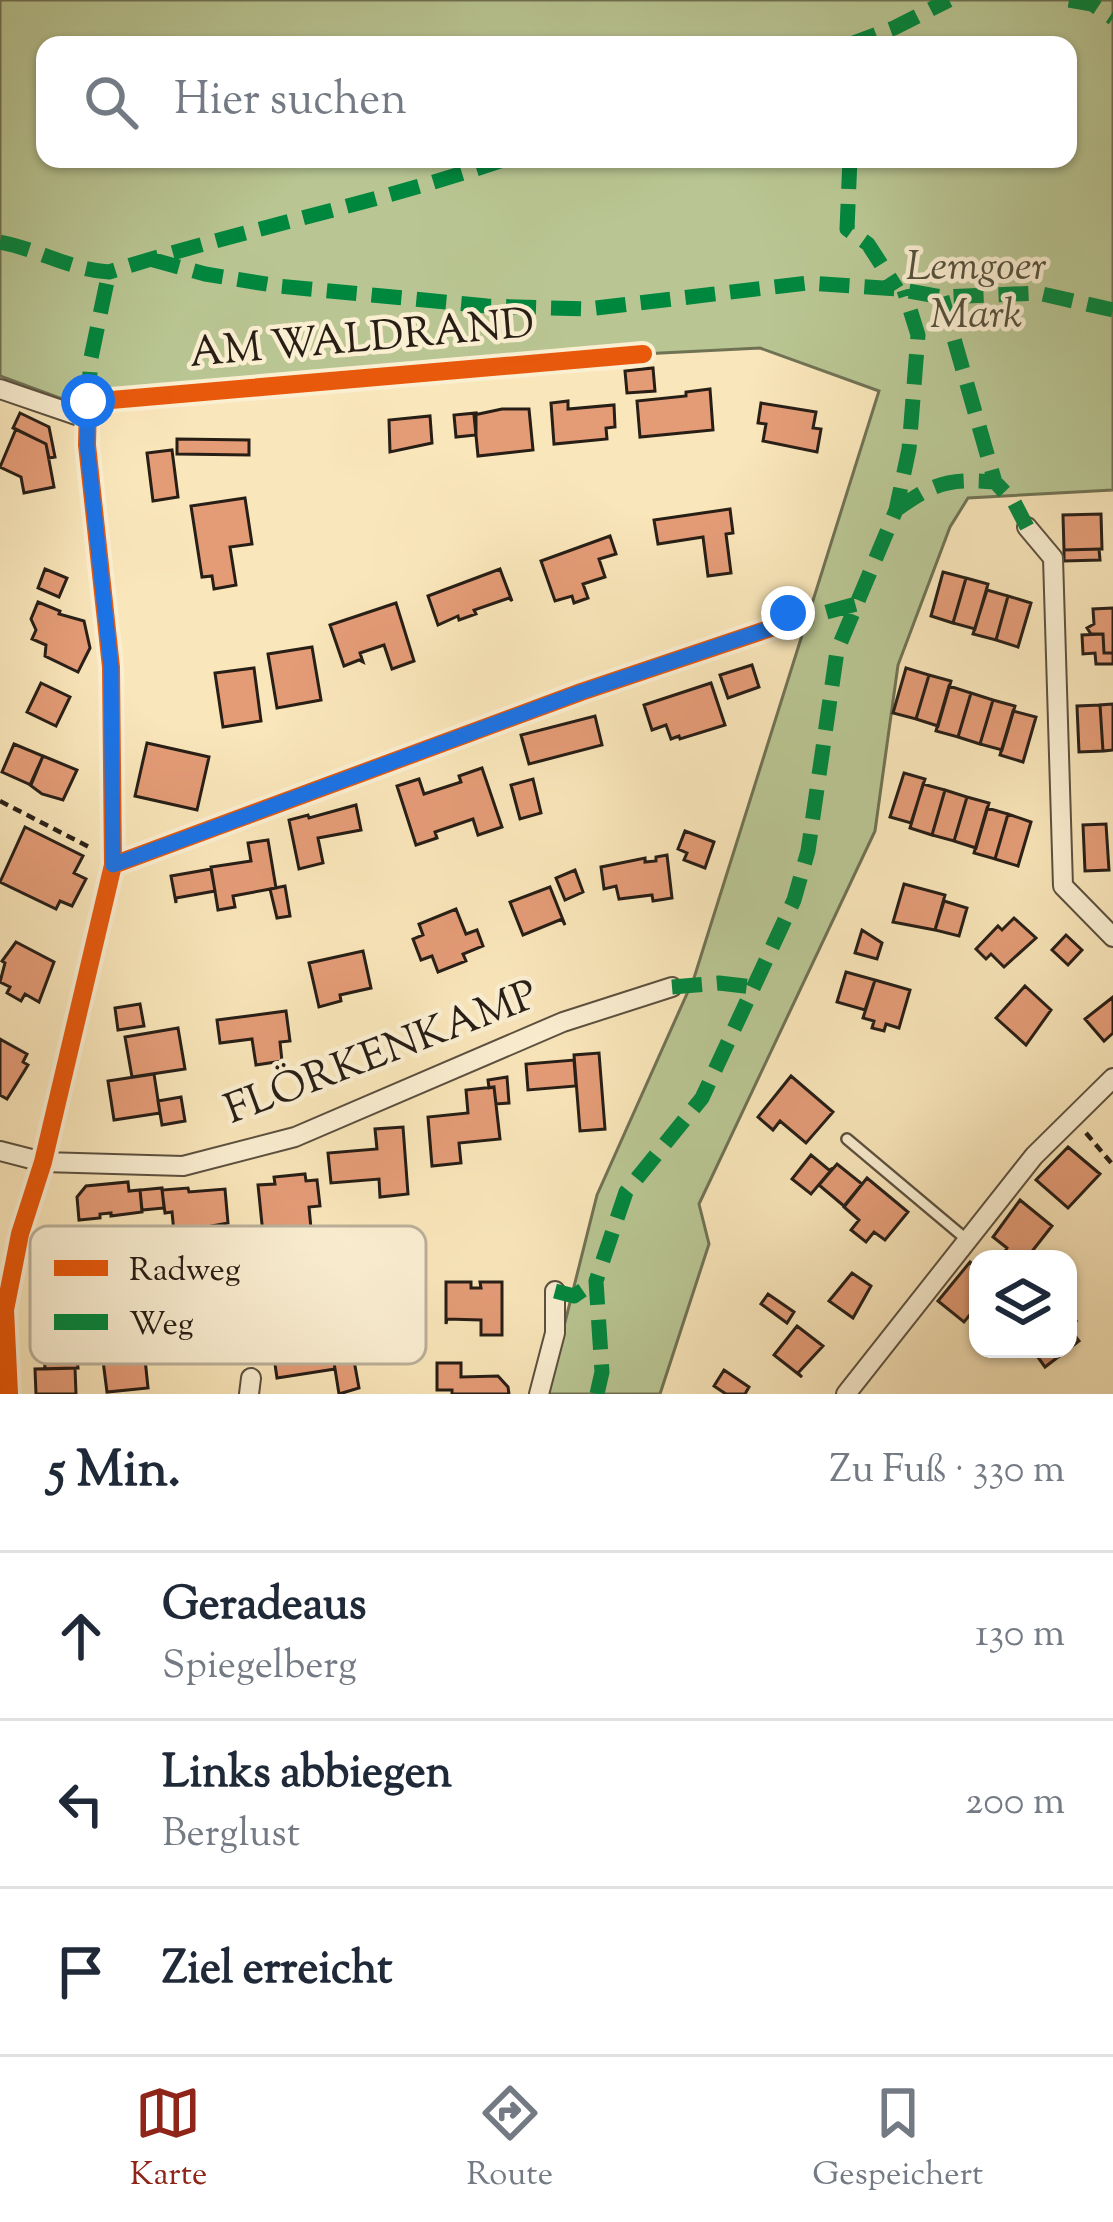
<!DOCTYPE html>
<html lang="de">
<meta charset="utf-8">
<style>
body{margin:0;font-family:"Sorts Mill Goudy",serif;background:#f6f6f7;color:#1f2937}
.controls{position:absolute;right:36px;bottom:36px;display:grid;overflow:hidden;border-radius:24px;box-shadow:0 3px 9px #0004}
.controls button{width:108px;height:108px;display:grid;place-items:center;padding:0;border:0;border-bottom:3px solid #e0e1e3;background:#fff;color:#1f2937;font:60px sans-serif}
.stop{position:absolute;width:36px;height:36px;margin:-27px;border:9px solid #1a73e8;border-radius:50%;background:#fff}
.stop.end{background:#1a73e8;border-color:#fff;box-shadow:0 3px 12px #0008}
.list{margin:0;padding:0;list-style:none}
h2{display:flex;justify-content:space-between;align-items:center;height:156px;margin:0;padding:0 48px;font-size:51px}
h2 small{font-size:39px;font-weight:400;color:#747a83}
.list li{display:grid;grid-template-columns:78px 1fr auto;gap:36px;align-items:center;box-sizing:border-box;height:168px;padding:0 48px;border-top:3px solid #e0e1e3}
.list b{display:block;font-size:45px;white-space:nowrap}
.list p{margin:0;font-size:39px;white-space:nowrap;color:#747a83}
.list em{font-size:39px;font-style:normal;color:#747a83}
.icon{flex:none;width:66px;height:66px;fill:none;stroke:currentColor;stroke-width:2;stroke-linecap:round;stroke-linejoin:round}
.map{position:relative;flex:none;width:1113px;height:1394px;overflow:hidden}
.search{position:absolute;background:#fff;box-shadow:0 3px 9px #0004;left:36px;right:36px;top:36px;height:132px;display:flex;align-items:center;gap:30px;box-sizing:border-box;padding:0 42px;border-radius:24px;color:#747a83;font-size:45px}
.sheet{height:660px;background:#fff}
nav{display:flex;justify-content:space-around;align-items:center;box-sizing:border-box;height:168px;border-top:3px solid #e0e1e3;background:#fff;font-size:33px;color:#747a83}
nav a{display:grid;justify-items:center;gap:6px}
nav .on{color:#8f2418}
.map>svg:first-child{display:block}
.green{fill:#b9c693;stroke:#707254;stroke-width:3;fill-rule:evenodd}
.building{fill:#e49c77;stroke:#271e16;stroke-width:3}
.lines{fill:none;stroke-linecap:round;stroke-linejoin:round}
.lane-casing{stroke:#5c503f;stroke-width:14}
.street-casing{stroke:#5c503f;stroke-width:22}
.path{stroke:#271e16;stroke-width:4.5;stroke-dasharray:9 6;stroke-linecap:butt}
.lane{stroke:#fbefd2;stroke-width:9}
.street{stroke:#fbefd2;stroke-width:18}
.quiet{stroke:#00873e;stroke-width:15;stroke-dasharray:30 15;stroke-linecap:butt}
.cycleway-casing{stroke:#fbefd2;stroke-width:26}
.cycleway{stroke:#e8590c;stroke-width:18}
.route{stroke:#1a73e8;stroke-width:15}
.labels{text-anchor:middle;dominant-baseline:central;stroke-width:9;stroke-linejoin:round;paint-order:stroke}
.park-label{font-size:42px;font-style:italic;fill:#53503c;stroke:#fbefd2}
.street-label{font-size:42px;fill:#271e16;stroke:#fbefd2}
.key{fill:#fbefd2;stroke:#bbb09a;stroke-width:3}
.key-label{font-size:33px;fill:#271e16}
</style>
<div class="map">
<svg width="1113" height="1394" viewBox="0 0 1113 1394">
<rect width="100%" height="100%" fill="#f9e6ba"/>
<filter id="stains"><feTurbulence type="fractalNoise" baseFrequency=".00167" numOctaves="4"/><feColorMatrix values="0 0 0 0 .2 0 0 0 0 .09 0 0 0 0 .02 0 0 0 .5 -.17"/></filter>
<radialGradient id="worn" r=".72"><stop offset=".6" stop-color="#630" stop-opacity="0"/><stop offset="1" stop-color="#630" stop-opacity=".3"/></radialGradient>
<path class="green" d="M 0,0 L 1113,0 L 1113,490 L 968,498 L 950,527 L 898,665 L 875,831 L 699,1204 L 709,1244 L 660,1394 L 547,1394 L 597,1195 L 694,978 L 879,391 L 760,348 L 426,365 L 65,400 L 0,376 ZM 45,45 L 1068,45 L 1068,159 L 45,159 Z"/>
<path class="building" d="M 653,368 L 655,391 L 627,393 L 625,371 Z
M 710,389 L 713,430 L 640,437 L 637,401 L 686,396 L 686,392 Z
M 568,401 L 568,409 L 614,405 L 615,427 L 606,428 L 607,439 L 554,444 L 551,403 Z
M 761,403 L 816,412 L 813,428 L 821,429 L 817,452 L 763,441 L 766,424 L 758,423 Z
M 502,409 L 529,409 L 533,450 L 478,456 L 474,415 Z
M 20,413 L 49,427 L 55,457 L 49,458 L 46,444 L 13,428 Z
M 476,413 L 476,435 L 456,437 L 454,415 Z
M 430,416 L 432,443 L 390,452 L 389,420 Z
M 16,429 L 46,444 L 54,487 L 24,493 L 21,477 L 0,467 Z
M 177,439 L 249,440 L 249,455 L 177,454 Z
M 172,450 L 178,497 L 153,501 L 147,453 Z
M 245,498 L 252,544 L 230,547 L 236,585 L 214,589 L 212,576 L 202,577 L 191,506 Z
M 730,509 L 733,533 L 726,534 L 731,573 L 708,576 L 703,537 L 658,544 L 654,520 Z
M 1101,514 L 1102,549 L 1064,550 L 1063,515 Z
M 610,536 L 616,554 L 599,559 L 605,577 L 583,584 L 588,598 L 574,603 L 572,596 L 555,601 L 541,561 Z
M 1099,549 L 1100,560 L 1064,561 L 1064,550 Z
M 45,569 L 67,578 L 59,597 L 38,588 Z
M 500,569 L 512,601 L 509,598 L 474,610 L 476,614 L 459,620 L 458,616 L 438,625 L 428,596 Z
M 943,572 L 966,578 L 953,623 L 931,616 Z
M 966,578 L 988,584 L 975,629 L 953,623 Z
M 987,590 L 1008,596 L 996,640 L 973,634 Z
M 1008,596 L 1031,603 L 1018,647 L 996,640 Z
M 38,602 L 60,611 L 59,614 L 84,621 L 90,648 L 78,672 L 45,656 L 46,645 L 32,639 L 36,630 L 31,619 Z
M 396,603 L 414,661 L 392,669 L 384,645 L 360,653 L 363,662 L 359,660 L 344,666 L 330,625 Z
M 1113,608 L 1113,653 L 1104,653 L 1103,634 L 1091,634 L 1087,628 L 1094,624 L 1093,609 Z
M 1103,634 L 1104,653 L 1113,653 L 1113,664 L 1096,664 L 1095,653 L 1083,654 L 1082,635 Z
M 312,647 L 321,700 L 277,708 L 268,654 Z
M 752,665 L 759,687 L 728,698 L 720,675 Z
M 254,668 L 261,721 L 223,727 L 215,673 Z
M 906,668 L 929,675 L 916,719 L 893,713 Z
M 929,675 L 951,681 L 938,726 L 916,719 Z
M 41,683 L 70,697 L 56,726 L 27,712 Z
M 711,683 L 725,725 L 680,739 L 679,736 L 671,739 L 666,725 L 652,730 L 644,705 Z
M 949,686 L 971,693 L 958,737 L 936,731 Z
M 971,693 L 993,700 L 980,744 L 958,737 Z
M 993,700 L 1015,706 L 1002,750 L 980,744 Z
M 1113,704 L 1113,750 L 1103,751 L 1100,705 Z
M 1100,705 L 1103,751 L 1079,752 L 1077,706 Z
M 1013,711 L 1036,717 L 1023,762 L 1000,755 Z
M 595,716 L 602,745 L 529,764 L 521,735 Z
M 147,743 L 209,757 L 197,810 L 135,796 Z
M 14,744 L 43,756 L 31,785 L 2,772 Z
M 43,756 L 77,770 L 63,800 L 42,794 L 30,785 Z
M 482,768 L 502,827 L 478,835 L 473,819 L 435,832 L 437,838 L 416,845 L 397,786 L 419,779 L 424,794 L 461,782 L 459,776 Z
M 904,773 L 925,779 L 911,823 L 890,817 Z
M 533,779 L 541,813 L 520,819 L 511,785 Z
M 923,784 L 945,790 L 932,835 L 910,828 Z
M 945,790 L 967,797 L 954,841 L 932,835 Z
M 967,797 L 989,803 L 976,848 L 954,841 Z
M 356,805 L 361,830 L 318,838 L 323,863 L 299,869 L 289,820 L 308,815 L 309,818 Z
M 987,808 L 1008,814 L 995,859 L 974,853 Z
M 1008,814 L 1031,822 L 1018,866 L 995,859 Z
M 1106,824 L 1109,870 L 1085,871 L 1083,825 Z
M 25,827 L 83,856 L 74,873 L 86,879 L 72,906 L 60,901 L 56,909 L 0,882 Z
M 685,831 L 714,842 L 705,868 L 684,860 L 687,853 L 678,849 Z
M 268,840 L 276,888 L 233,896 L 235,907 L 218,910 L 211,867 L 251,861 L 248,843 Z
M 667,855 L 672,898 L 653,901 L 652,895 L 619,899 L 616,886 L 604,889 L 601,867 L 645,858 L 645,862 L 656,861 L 656,857 Z
M 211,869 L 215,891 L 176,898 L 176,903 L 171,876 Z
M 575,870 L 583,892 L 565,900 L 556,878 Z
M 904,884 L 945,895 L 935,930 L 893,922 Z
M 285,886 L 290,916 L 277,918 L 270,889 Z
M 550,887 L 565,925 L 562,919 L 523,935 L 510,902 Z
M 944,901 L 967,908 L 959,936 L 935,930 Z
M 456,909 L 466,934 L 477,930 L 483,946 L 463,954 L 466,961 L 438,972 L 432,956 L 421,960 L 413,939 L 423,935 L 419,924 Z
M 1014,918 L 1036,938 L 1004,967 L 991,954 L 986,959 L 976,949 L 998,926 L 1002,930 Z
M 862,930 L 882,943 L 877,959 L 855,953 Z
M 1066,935 L 1082,950 L 1068,965 L 1052,950 Z
M 16,942 L 54,962 L 39,1002 L 25,994 L 21,1001 L 7,993 L 10,987 L 0,982 L 5,963 L 2,961 Z
M 363,951 L 371,988 L 340,995 L 341,1001 L 319,1007 L 309,963 Z
M 846,972 L 875,980 L 865,1010 L 837,1002 Z
M 875,980 L 910,990 L 899,1028 L 886,1024 L 884,1031 L 872,1028 L 874,1021 L 863,1018 Z
M 1025,986 L 1051,1010 L 1026,1045 L 996,1018 Z
M 1113,997 L 1113,1033 L 1104,1041 L 1085,1019 Z
M 140,1004 L 144,1026 L 118,1030 L 115,1008 Z
M 286,1011 L 290,1041 L 280,1042 L 282,1061 L 256,1065 L 252,1039 L 220,1043 L 217,1020 Z
M 178,1028 L 185,1069 L 132,1077 L 125,1037 Z
M 0,1039 L 27,1054 L 23,1062 L 28,1065 L 25,1070 L 7,1099 L 0,1095 Z
M 599,1053 L 605,1129 L 580,1131 L 574,1055 Z
M 574,1060 L 576,1086 L 528,1090 L 526,1064 Z
M 154,1074 L 160,1113 L 114,1120 L 108,1081 Z
M 791,1076 L 833,1112 L 806,1143 L 780,1121 L 773,1130 L 758,1117 Z
M 507,1077 L 509,1103 L 496,1104 L 494,1087 L 489,1088 L 488,1080 Z
M 494,1087 L 500,1139 L 459,1143 L 461,1163 L 432,1166 L 428,1117 L 468,1113 L 466,1090 Z
M 181,1097 L 185,1121 L 162,1125 L 158,1101 Z
M 403,1127 L 408,1194 L 380,1197 L 379,1179 L 331,1183 L 328,1153 L 377,1149 L 375,1129 Z
M 1068,1147 L 1100,1174 L 1068,1208 L 1036,1180 Z
M 811,1155 L 829,1170 L 833,1168 L 811,1194 L 792,1179 Z
M 837,1164 L 862,1184 L 844,1206 L 819,1185 Z
M 305,1174 L 306,1181 L 317,1180 L 320,1206 L 309,1207 L 312,1239 L 297,1241 L 299,1255 L 281,1257 L 280,1242 L 264,1244 L 258,1185 L 275,1184 L 274,1177 Z
M 867,1178 L 908,1212 L 885,1240 L 874,1232 L 866,1242 L 851,1230 L 859,1220 L 844,1207 Z
M 128,1182 L 129,1191 L 140,1190 L 142,1212 L 111,1216 L 111,1213 L 100,1214 L 100,1218 L 79,1220 L 77,1197 L 86,1186 Z
M 162,1188 L 164,1208 L 142,1210 L 140,1190 Z
M 188,1188 L 189,1192 L 225,1189 L 228,1223 L 174,1233 L 172,1212 L 165,1213 L 162,1190 Z
M 1020,1200 L 1052,1226 L 1026,1259 L 1005,1259 L 1002,1257 L 1007,1248 L 993,1237 Z
M 970,1262 L 978,1268 L 978,1305 L 964,1322 L 938,1301 Z
M 852,1273 L 871,1286 L 853,1318 L 829,1301 Z
M 446,1282 L 471,1282 L 471,1288 L 481,1288 L 480,1282 L 502,1282 L 502,1335 L 481,1335 L 481,1320 L 447,1319 L 446,1324 Z
M 768,1294 L 794,1312 L 787,1323 L 761,1304 Z
M 1068,1314 L 1076,1321 L 1069,1328 L 1079,1341 L 1045,1367 L 1032,1349 L 1068,1349 Z
M 347,1322 L 359,1388 L 339,1394 L 328,1325 Z
M 797,1326 L 823,1346 L 798,1373 L 802,1377 L 774,1355 Z
M 329,1329 L 335,1369 L 277,1378 L 271,1337 Z
M 76,1344 L 78,1368 L 45,1369 L 44,1346 Z
M 144,1349 L 148,1388 L 107,1392 L 102,1353 Z
M 437,1363 L 461,1363 L 461,1377 L 498,1376 L 508,1387 L 509,1394 L 452,1394 L 452,1390 L 437,1390 Z
M 75,1368 L 76,1394 L 36,1394 L 35,1369 Z
M 724,1370 L 749,1387 L 745,1394 L 726,1394 L 714,1386 Z"/>
<g class="lines">
<g class="lane-casing">
<path id="lane" d="M 847,1139 L 966,1239"/>
</g>
<g class="street-casing">
<path id="street" d="M 0,389 L 85,418
M 1027,527 L 1053,558 L 1063,886 L 1113,937
M 113,865 L 581,692 L 783,624 L 788,613
M 0,1151 L 43,1162 L 183,1166 L 295,1137 L 563,1022 L 672,987
M 9,1394 L 5,1310 L 20,1234 L 43,1162 L 113,865 L 111,667 L 87,445 L 88,402 L 643,354
M 249,1394 L 251,1378
M 539,1394 L 555,1333 L 555,1291
M 846,1394 L 1034,1156 L 1113,1078"/>
</g>
<path class="path" d="M 0,801 L 91,848
M 1086,1133 L 1113,1165"/>
<use href="#lane" class="lane"/>
<use href="#street" class="street"/>
<path class="quiet" d="M 1069,0 L 1092,4 L 1113,18
M 848,45 L 894,28 L 949,0
M 850,159 L 847,229 L 868,244 L 897,289
M 0,242 C 37,249 71,270 109,272 C 240,230 375,204 506,159
M 150,259 L 205,274 L 278,286 L 487,306 L 587,309 L 808,283 L 897,289 L 942,297 L 1038,293 L 1113,310
M 942,297 L 995,482
M 88,402 L 91,358 L 109,272
M 896,510 C 933,483 949,478 995,482 L 1014,502 L 1027,527
M 783,624 L 856,604
M 672,987 L 719,983 L 753,987
M 555,1291 L 574,1296 L 596,1281
M 597,1394 L 602,1372 L 596,1281 L 626,1192 L 702,1098 L 794,900 L 808,851 L 837,651 L 896,510 L 909,449 L 918,335 L 904,290"/>
<g class="cycleway-casing">
<path id="cycleway" d="M 113,865 L 581,692 L 783,624 L 788,613
M 9,1394 L 5,1310 L 20,1234 L 43,1162 L 113,865 L 111,667 L 87,445 L 88,402 L 643,354"/>
</g>
<use href="#cycleway" class="cycleway"/>
</g>
<g class="lines">
<path class="route" d="M 88,401 L 87,445 L 111,667 L 113,865 L 581,692 L 783,624 L 788,613"/>
</g>
<g class="labels">
<g class="park-label">
<text x="976" y="269">Lemgoer<tspan x="976" dy="48">Mark</tspan></text>
</g>
<g class="street-label">
<text transform="translate(362 341) rotate(-5)">AM WALDRAND</text>
<text transform="translate(382 1055) rotate(-21)">FLÖRKENKAMP</text>
</g>
</g>
<rect x="30" y="1226" width="396" height="138" rx="18" class="key"/>
<rect x="54" y="1260" width="54" height="16" fill="#e8590c"/>
<rect x="54" y="1314" width="54" height="16" fill="#00873e"/>
<g class="key-label">
<text x="129" y="1280">Radweg</text>
<text x="129" y="1334">Weg</text>
</g>
<rect width="100%" height="100%" filter="url(#stains)"/>
<rect width="100%" height="100%" fill="url(#worn)"/>
</svg>
<div class="controls">
<button><svg class="icon" aria-label="layers" viewBox="0 0 24 24"><path d="M12 4l9 5-9 5-9-5zM3 14l9 5 9-5"/></svg></button>
</div>
<div class="stop" style="left:88px;top:401px"></div>
<div class="stop end" style="left:788px;top:613px"></div>
<div class="search"><svg class="icon" aria-label="search" viewBox="0 0 24 24"><circle cx="10" cy="10" r="6"/><path d="M15 15l6 6"/></svg>Hier suchen</div>
</div>
<section class="sheet">
<h2>5 Min.<small>Zu Fuß · 330 m</small></h2>
<ul class="list">
<li><svg class="icon" aria-label="ahead" viewBox="0 0 24 24"><path d="M12 20V5M6 11l6-6 6 6"/></svg><div><b>Geradeaus</b><p>Spiegelberg</p></div><em>130 m</em></li>
<li><svg class="icon" aria-label="left" viewBox="0 0 24 24"><path d="M17 20v-9H6M10 6l-5 5 5 5"/></svg><div><b>Links abbiegen</b><p>Berglust</p></div><em>200 m</em></li>
<li><svg class="icon" aria-label="arrive" viewBox="0 0 24 24"><path d="M6 21V4h12l-3 4 3 4H6"/></svg><div><b>Ziel erreicht</b></div></li>
</ul>
</section>
<nav>
<a class="on"><svg class="icon" aria-label="map" viewBox="0 0 24 24"><path d="M3 6l6-2 6 2 6-2v14l-6 2-6-2-6 2zM9 4v14M15 6v14"/></svg>Karte</a>
<a><svg class="icon" aria-label="directions" viewBox="0 0 24 24"><path d="M12 3l9 9-9 9-9-9zM9 14v-3h6M13 9l2 2-2 2"/></svg>Route</a>
<a><svg class="icon" aria-label="saved" viewBox="0 0 24 24"><path d="M7 4h10v16l-5-4-5 4z"/></svg>Gespeichert</a>
</nav>
